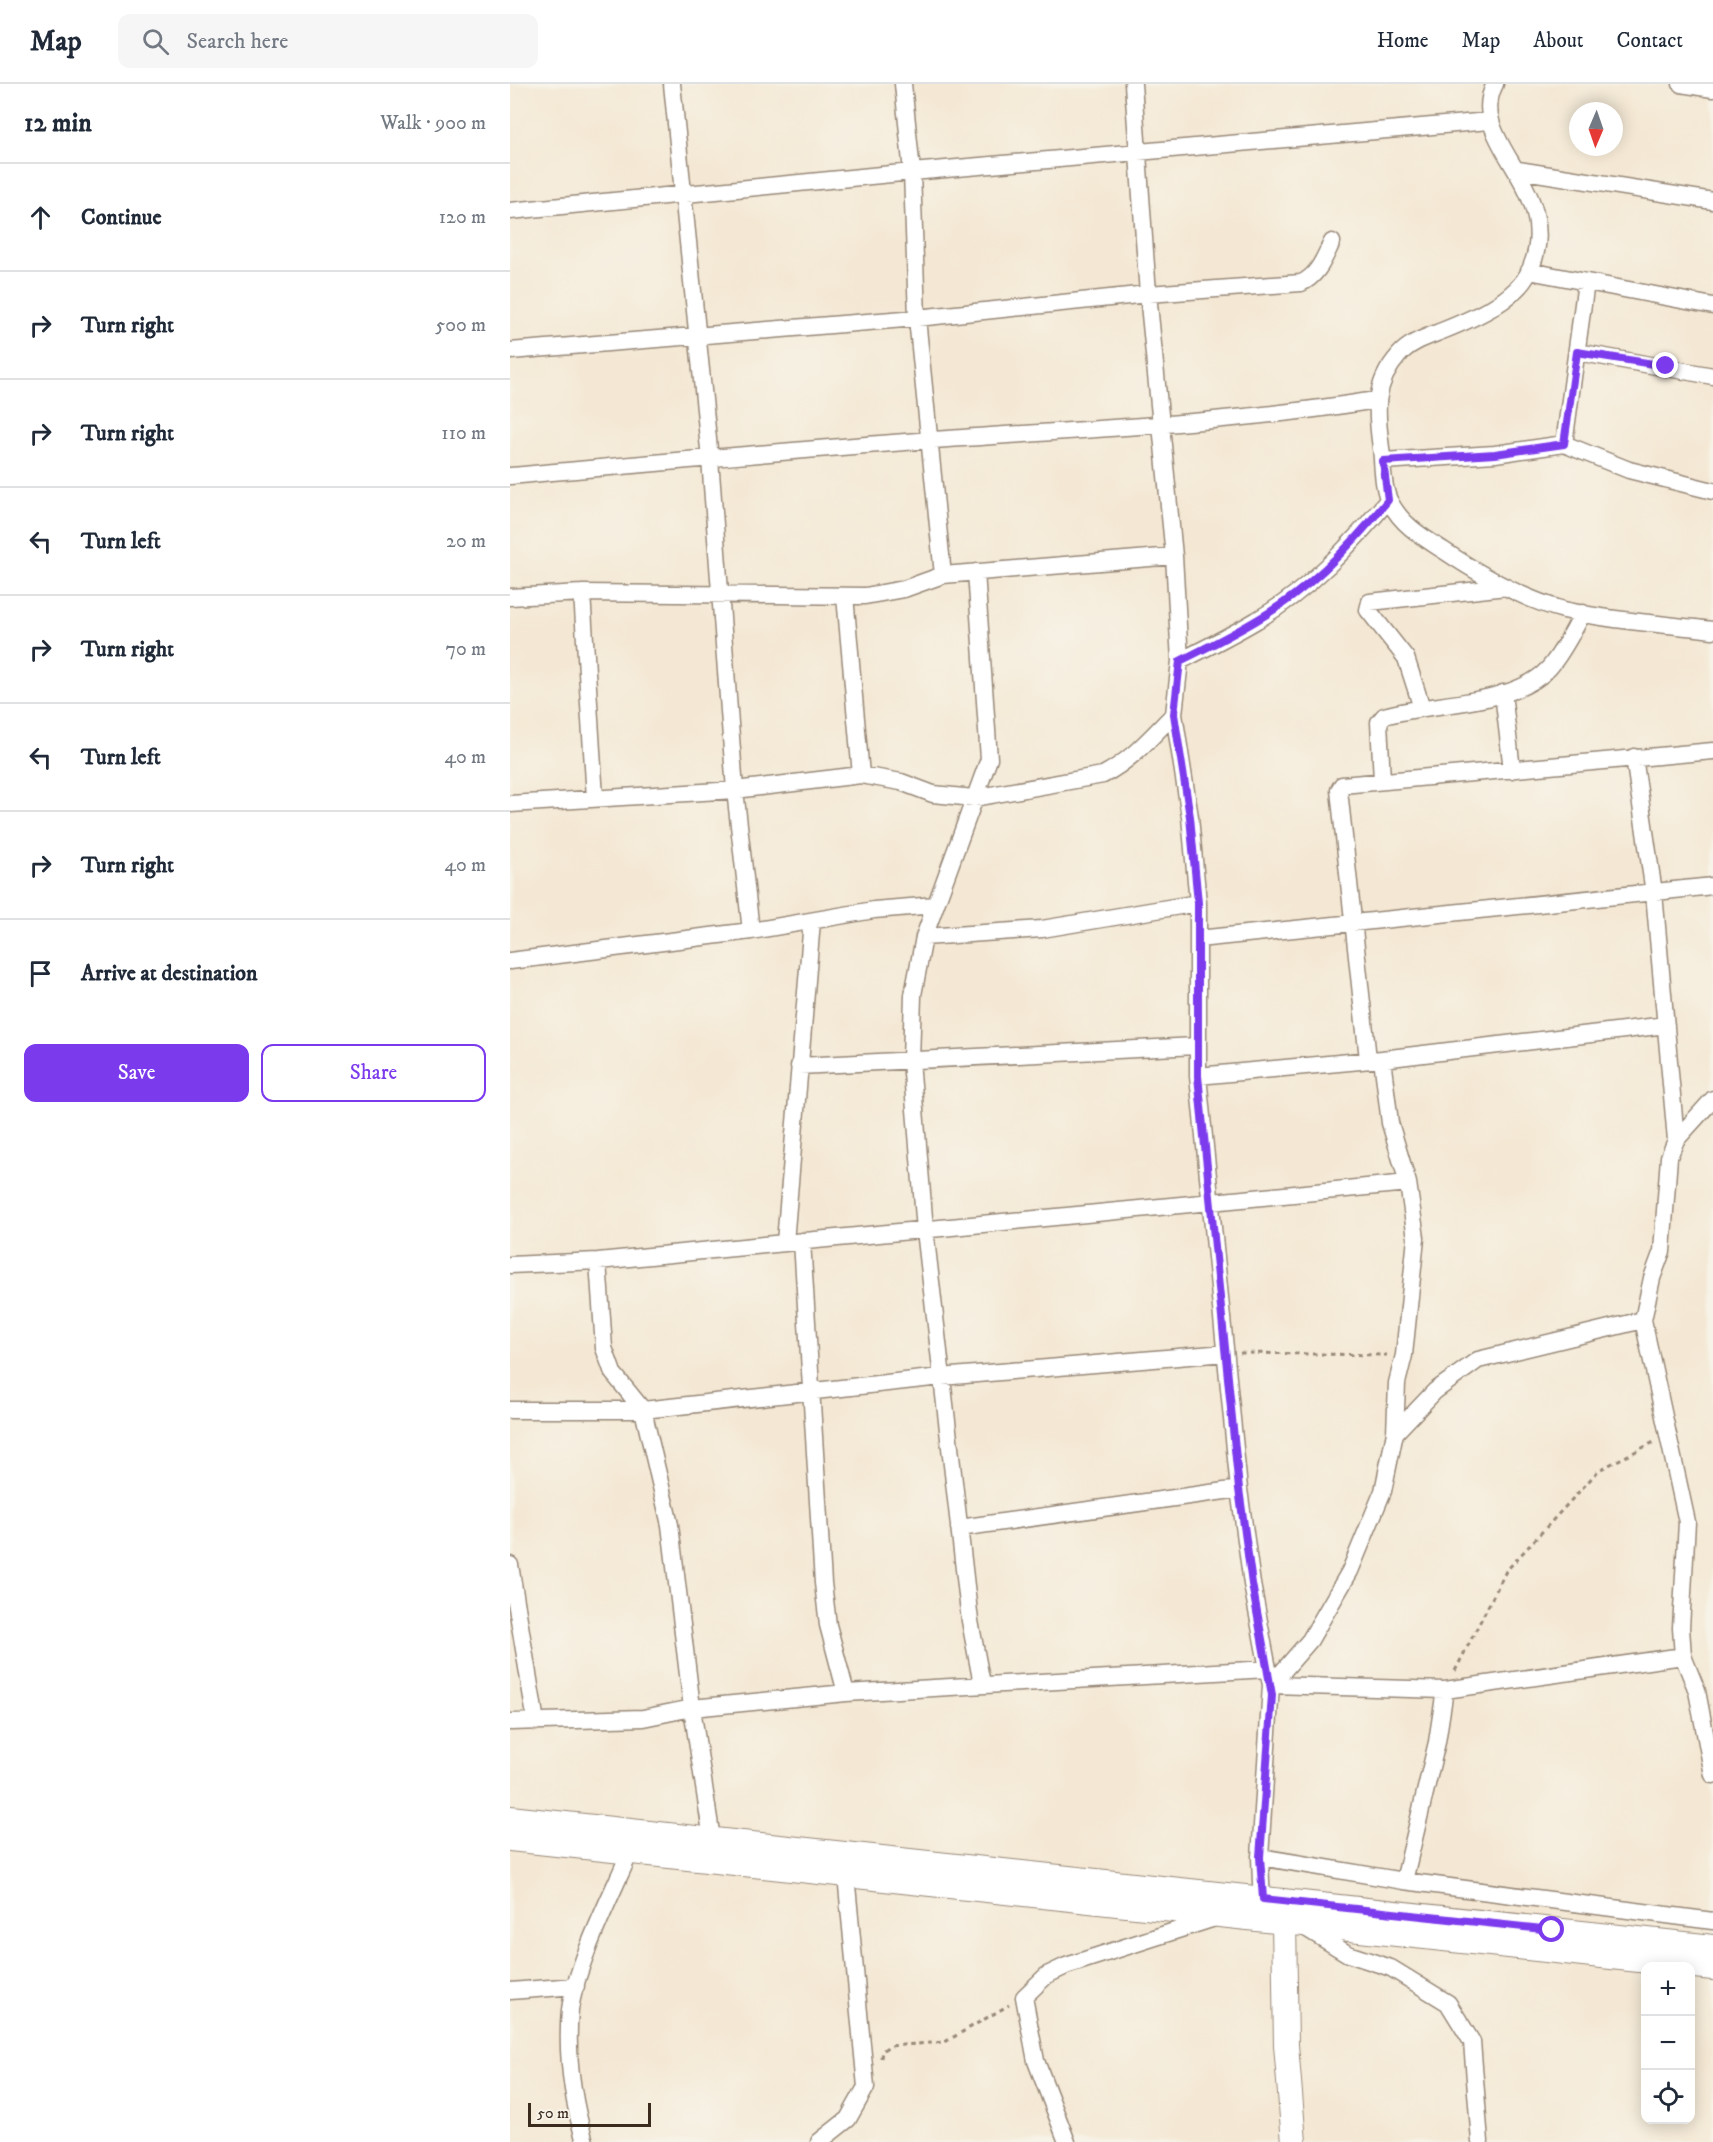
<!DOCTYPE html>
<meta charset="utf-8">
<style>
body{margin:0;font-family:"IM FELL DW Pica",serif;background:#f6f6f7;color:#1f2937}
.controls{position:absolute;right:18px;bottom:18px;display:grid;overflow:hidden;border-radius:12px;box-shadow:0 3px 15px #0003}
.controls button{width:54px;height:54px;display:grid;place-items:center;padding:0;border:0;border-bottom:2px solid #e0e1e3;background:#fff;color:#1f2937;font:30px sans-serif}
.compass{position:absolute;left:1059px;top:18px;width:54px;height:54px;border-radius:50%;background:#fff;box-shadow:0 3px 15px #0003;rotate:182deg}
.scale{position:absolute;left:18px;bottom:15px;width:123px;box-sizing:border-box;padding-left:6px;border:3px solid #3b2a1e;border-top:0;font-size:16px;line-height:21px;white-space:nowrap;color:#3b2a1e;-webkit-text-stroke:4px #f7f3e8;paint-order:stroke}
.stop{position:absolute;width:18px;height:18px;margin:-14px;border:4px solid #7c3aed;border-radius:50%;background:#fff}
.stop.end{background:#7c3aed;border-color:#fff;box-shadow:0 2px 6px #0008}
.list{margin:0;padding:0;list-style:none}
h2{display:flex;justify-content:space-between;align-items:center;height:78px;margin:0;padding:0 24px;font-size:26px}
h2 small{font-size:20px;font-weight:400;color:#747a83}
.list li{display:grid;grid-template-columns:39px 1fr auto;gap:18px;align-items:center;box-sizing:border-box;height:108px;padding:0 24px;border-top:2px solid #e0e1e3}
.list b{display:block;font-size:22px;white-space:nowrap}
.list em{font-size:20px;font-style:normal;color:#747a83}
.actions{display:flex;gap:12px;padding:18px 24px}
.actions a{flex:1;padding:14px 0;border:2px solid #7c3aed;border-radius:12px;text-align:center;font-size:21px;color:#7c3aed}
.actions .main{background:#7c3aed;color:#fff}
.icon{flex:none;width:33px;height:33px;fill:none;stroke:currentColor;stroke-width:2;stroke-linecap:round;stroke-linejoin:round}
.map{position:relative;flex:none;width:1203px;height:2058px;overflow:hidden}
header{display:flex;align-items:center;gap:36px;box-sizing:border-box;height:84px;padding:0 30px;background:#fff;border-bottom:2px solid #e0e1e3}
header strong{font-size:28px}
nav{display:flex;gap:33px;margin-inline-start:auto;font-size:21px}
.search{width:420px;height:54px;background:#f6f6f7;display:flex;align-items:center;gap:15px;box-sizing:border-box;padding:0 21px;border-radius:12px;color:#747a83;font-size:22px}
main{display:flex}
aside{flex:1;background:#fff}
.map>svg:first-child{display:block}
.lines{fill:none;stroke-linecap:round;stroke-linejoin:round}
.street-casing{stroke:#988979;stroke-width:19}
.secondary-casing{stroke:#988979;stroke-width:26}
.path{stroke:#988979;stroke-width:3;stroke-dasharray:4.5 4.5;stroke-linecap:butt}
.street{stroke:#fff;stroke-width:16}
.secondary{stroke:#fff;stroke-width:24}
.route{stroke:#7c3aed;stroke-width:8}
</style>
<header>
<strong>Map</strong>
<div class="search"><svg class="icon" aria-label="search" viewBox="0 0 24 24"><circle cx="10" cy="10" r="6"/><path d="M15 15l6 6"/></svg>Search here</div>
<nav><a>Home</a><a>Map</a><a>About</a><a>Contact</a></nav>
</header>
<main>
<aside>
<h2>12 min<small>Walk · 900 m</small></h2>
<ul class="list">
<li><svg class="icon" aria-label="ahead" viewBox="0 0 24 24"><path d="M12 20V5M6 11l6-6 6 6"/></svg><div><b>Continue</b></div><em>120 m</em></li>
<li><svg class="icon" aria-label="right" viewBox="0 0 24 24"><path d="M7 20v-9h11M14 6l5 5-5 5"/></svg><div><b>Turn right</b></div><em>500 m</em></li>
<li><svg class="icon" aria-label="right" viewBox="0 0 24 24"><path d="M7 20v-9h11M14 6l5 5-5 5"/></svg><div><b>Turn right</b></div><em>110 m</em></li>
<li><svg class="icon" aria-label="left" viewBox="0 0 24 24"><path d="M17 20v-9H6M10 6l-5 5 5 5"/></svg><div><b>Turn left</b></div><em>20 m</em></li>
<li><svg class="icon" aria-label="right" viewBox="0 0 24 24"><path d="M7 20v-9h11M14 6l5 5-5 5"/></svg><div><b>Turn right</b></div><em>70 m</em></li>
<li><svg class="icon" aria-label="left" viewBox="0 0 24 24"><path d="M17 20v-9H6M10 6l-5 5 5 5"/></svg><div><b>Turn left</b></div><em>40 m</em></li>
<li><svg class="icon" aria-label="right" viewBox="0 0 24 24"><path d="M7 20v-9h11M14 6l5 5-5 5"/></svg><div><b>Turn right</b></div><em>40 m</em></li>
<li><svg class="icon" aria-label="arrive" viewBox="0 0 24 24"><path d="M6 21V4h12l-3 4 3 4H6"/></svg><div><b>Arrive at destination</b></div></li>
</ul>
<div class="actions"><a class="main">Save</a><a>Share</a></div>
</aside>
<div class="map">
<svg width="1203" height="2058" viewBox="0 0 1203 2058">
<rect width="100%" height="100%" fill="#f7f3e8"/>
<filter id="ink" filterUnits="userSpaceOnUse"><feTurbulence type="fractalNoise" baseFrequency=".0167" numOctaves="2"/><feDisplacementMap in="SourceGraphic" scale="12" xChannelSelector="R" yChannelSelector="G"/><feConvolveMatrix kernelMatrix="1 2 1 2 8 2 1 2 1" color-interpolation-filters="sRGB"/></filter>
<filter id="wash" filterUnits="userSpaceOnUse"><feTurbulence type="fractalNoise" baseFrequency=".008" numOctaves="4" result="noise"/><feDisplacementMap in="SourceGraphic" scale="24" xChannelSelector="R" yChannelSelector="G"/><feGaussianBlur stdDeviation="1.35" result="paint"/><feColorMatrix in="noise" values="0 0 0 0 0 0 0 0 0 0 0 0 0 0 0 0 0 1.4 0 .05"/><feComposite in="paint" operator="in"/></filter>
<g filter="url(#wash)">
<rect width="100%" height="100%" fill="#f4e8d4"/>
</g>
<g filter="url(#ink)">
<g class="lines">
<g class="street-casing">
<path id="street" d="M 162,0 L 200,375 L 225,706 L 241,847
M 393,0 L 402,88 L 407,234 L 433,491
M 623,0 L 638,210 L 664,472 L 670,577 L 664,630 L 680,733 L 688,819 L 688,992 L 729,1405 L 742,1500 L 761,1601 L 750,1773 L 752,1823
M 985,0 C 954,58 1056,104 1020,186 C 1006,217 962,235 932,247 C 917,253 900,258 889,271 C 863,300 866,328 871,364 C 873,380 872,404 880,418 C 892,441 911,452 933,466 C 969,490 1011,515 1054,526 C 1102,537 1154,540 1203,546
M 1171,0 L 1203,5
M 1008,86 L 1203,117
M 0,127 L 402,88 L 979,37
M 1019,187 L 1203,222
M 0,267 L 407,234 L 638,210 L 791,199 C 808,192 814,174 822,158
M 1067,268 L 1203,292
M 1054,360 L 1076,198
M 873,377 L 985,370 L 1054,360 L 1119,386 L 1203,407
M 0,392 C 146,379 292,365 438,355 C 580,345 725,339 866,316
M 466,488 L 479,675 L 414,853 L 403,911 L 401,977 L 415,1146 L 460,1537 L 472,1600
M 72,509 L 85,714
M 335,512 L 351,691
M 0,513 L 72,509 L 355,512 L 394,505 L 433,491 L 664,472
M 670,577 C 696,564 722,551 747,536 C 798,507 841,461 878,416
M 993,609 L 1002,686
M 912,624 L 896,574 L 858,526 L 860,518 L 996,503
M 1124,673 L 1144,809 L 1166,1056
M 872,696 L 869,638 L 874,632 C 921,618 1005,622 1039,584 C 1053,568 1063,547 1073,529
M 0,720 L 225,706 L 351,691 L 391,698 L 423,710 L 464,714 L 593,691 C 622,676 642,652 664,630
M 414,853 L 532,845 L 688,819
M 688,855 L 1203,802
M 0,877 L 241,847 L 364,826 L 425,821
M 858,975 L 829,706 L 832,701 L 1203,667
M 872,975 L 880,1039 L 898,1099 L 906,1154 L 894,1271 L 887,1299 L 885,1349
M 289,982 L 686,962
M 688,992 L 872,975 L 1156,941
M 292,1157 L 313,1499 L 318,1541 L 336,1609
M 275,1158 L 302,837
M 88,1177 L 94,1264 L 103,1289 L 133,1326 L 160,1441 L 182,1624 L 202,1755
M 0,1181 L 88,1177 L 898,1099
M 1133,1236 L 1177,1438 L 1171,1544 L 1173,1572 L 1187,1607 L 1203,1691
M 0,1326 L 133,1326 L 431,1293 L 715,1269
M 449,1444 L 729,1405
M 0,1481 L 26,1638
M 761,1601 L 800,1556 L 840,1487 L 873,1407 L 885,1349 L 925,1307 L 968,1276 L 1133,1236 L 1142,1194 L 1152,1167 L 1159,1073 L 1166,1056 L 1203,1015
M 761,1601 L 935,1606
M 0,1638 L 133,1634 L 182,1624 L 336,1609 L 758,1585
M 750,1773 L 894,1797 L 1203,1837
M 894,1797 L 927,1658 L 935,1606 L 1173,1572
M 794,1843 L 838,1870 L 881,1884 L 938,1919 L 962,1958 L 970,2058
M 0,1907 L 66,1902
M 75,2058 C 63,2017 56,1969 60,1926 C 66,1881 101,1812 120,1768
M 309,2058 L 338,2035 L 356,2003 L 336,1791
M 557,2058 L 526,1977 L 514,1913 L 537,1891 L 556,1882 L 705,1834"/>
</g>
<g class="secondary-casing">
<path id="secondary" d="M 0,1734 L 1203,1863
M 0,1755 L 1203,1884
M 774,1837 L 776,1961 L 784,2058"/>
</g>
<path class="path" d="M 730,1269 L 877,1271
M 945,1587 L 996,1487 L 1089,1386 L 1144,1358
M 371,1974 L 372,1967 L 379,1962 L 435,1958 L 499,1921"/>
<use href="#street" class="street"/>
<use href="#secondary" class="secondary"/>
</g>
</g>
<g class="lines" filter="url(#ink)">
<path class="route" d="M 1042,1846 L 753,1815 L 750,1773 L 762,1611 L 742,1500 L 729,1405 L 688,992 L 688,819 L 680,733 L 664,630 L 670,577 C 696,564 722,551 747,536 C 798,507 842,461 878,416 L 873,377 L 985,370 L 1054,360 L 1067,268 L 1156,282"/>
</g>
</svg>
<div class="controls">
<button>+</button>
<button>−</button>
<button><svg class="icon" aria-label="locate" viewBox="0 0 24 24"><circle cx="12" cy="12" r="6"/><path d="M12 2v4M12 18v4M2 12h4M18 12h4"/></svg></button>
</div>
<svg class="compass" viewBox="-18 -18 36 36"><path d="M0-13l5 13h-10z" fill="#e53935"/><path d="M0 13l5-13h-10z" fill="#747a83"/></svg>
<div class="scale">50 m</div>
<div class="stop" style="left:1042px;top:1846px"></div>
<div class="stop end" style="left:1156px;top:282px"></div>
</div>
</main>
